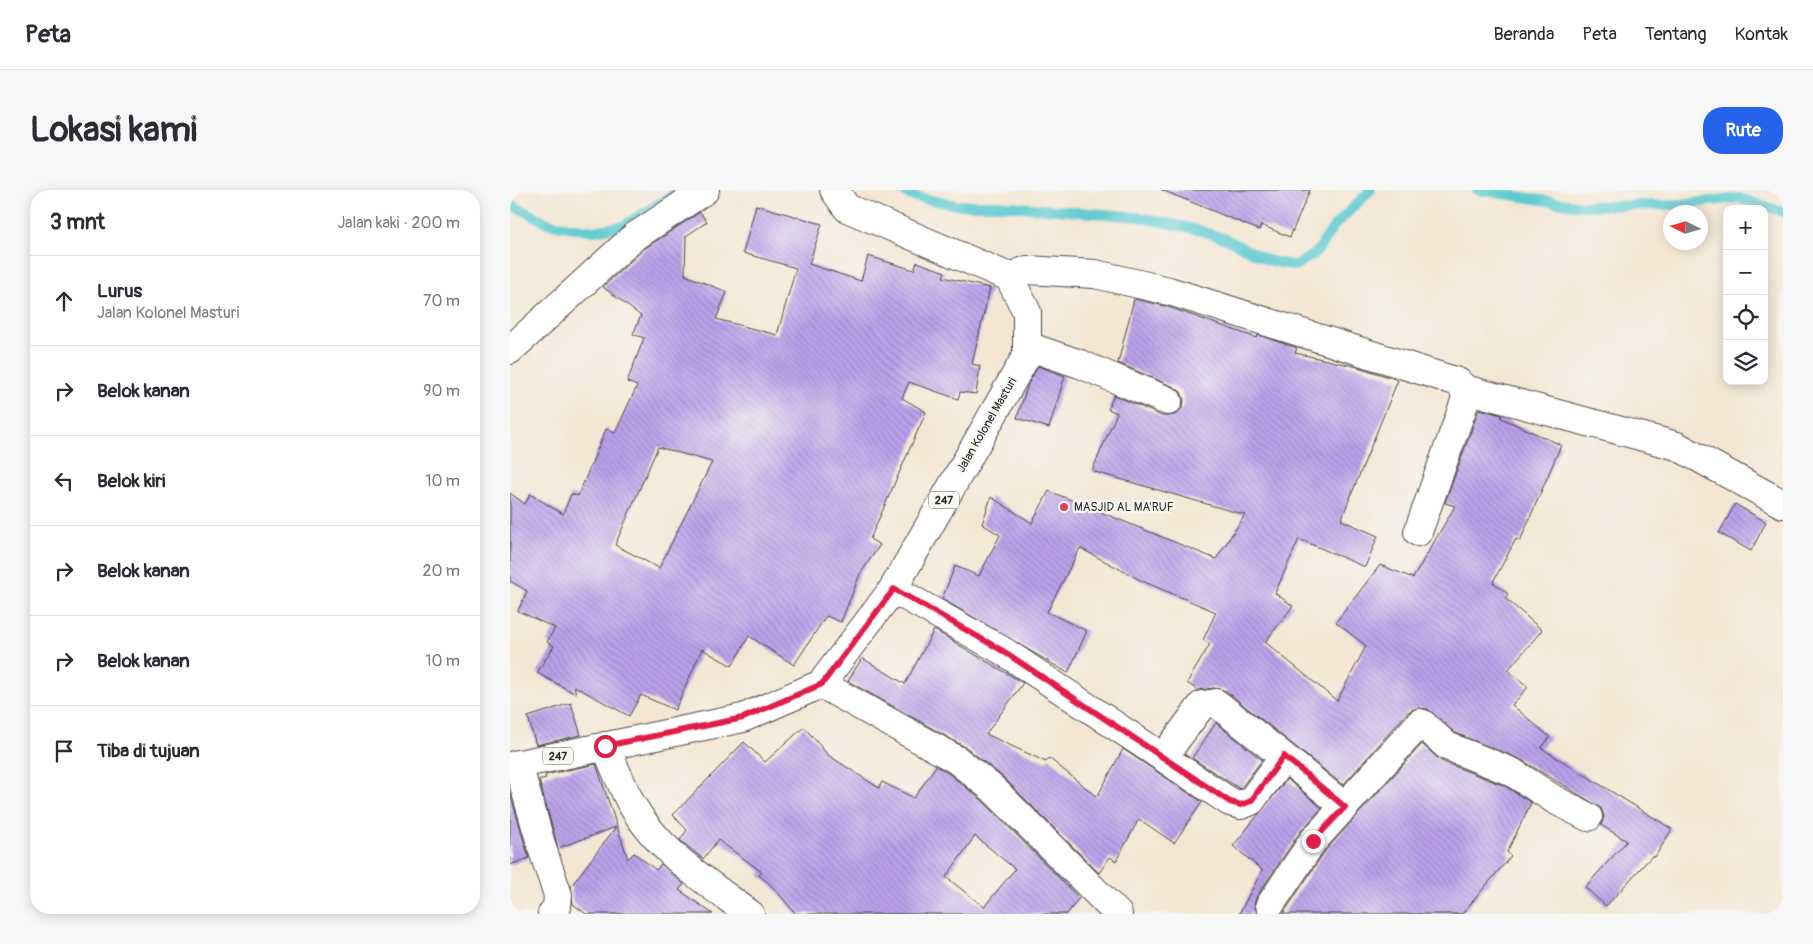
<!DOCTYPE html>
<html lang="id">
<meta charset="utf-8">
<style>
body{margin:0;font-family:Pangolin,sans-serif;background:#f7f7f7;color:#2b2b33}
.controls{position:absolute;right:15px;top:15px;display:grid;overflow:hidden;border-radius:10px;box-shadow:0 2px 12px #0003}
.controls button{width:45px;height:45px;display:grid;place-items:center;padding:0;border:0;border-bottom:1px solid #e1e1e2;background:#fff;color:#2b2b33;font:25px sans-serif}
.compass{position:absolute;left:1153px;top:15px;width:45px;height:45px;border-radius:50%;background:#fff;box-shadow:0 2px 12px #0003;rotate:275deg}
.stop{position:absolute;width:15px;height:15px;margin:-11px;border:4px solid #e11d48;border-radius:50%;background:#fff}
.stop.end{background:#e11d48;border-color:#fff;box-shadow:0 1px 5px #0008}
.list{margin:0;padding:0;list-style:none}
h2{display:flex;justify-content:space-between;align-items:center;height:65px;margin:0;padding:0 20px;font-size:21px}
h2 small{font-size:16px;font-weight:400;color:#7c7c81}
.list li{display:grid;grid-template-columns:32px 1fr auto;gap:15px;align-items:center;box-sizing:border-box;height:90px;padding:0 20px;border-top:1px solid #e1e1e2}
.list b{display:block;font-size:19px;white-space:nowrap}
.list p{margin:0;font-size:16px;white-space:nowrap;color:#7c7c81}
.list em{font-size:16px;font-style:normal;color:#7c7c81}
.icon{flex:none;width:28px;height:28px;fill:none;stroke:currentColor;stroke-width:2;stroke-linecap:round;stroke-linejoin:round}
.map{position:relative;flex:none;width:1273px;height:724px;overflow:hidden;border-radius:20px}
header{display:flex;align-items:center;gap:30px;box-sizing:border-box;height:70px;padding:0 25px;background:#fff;border-bottom:1px solid #e1e1e2}
header strong{font-size:24px}
nav{display:flex;gap:28px;margin-inline-start:auto;font-size:18px}
.intro{display:flex;align-items:center;justify-content:space-between;box-sizing:border-box;height:120px;padding:0 30px}
h1{margin:0;font-size:35px}
.button{padding:12px 22px;border-radius:20px;background:#2563eb;color:#fff;font-size:18px;font-weight:700}
main{display:flex;gap:30px;padding:0 30px}
aside{flex:1;background:#fff;border-radius:20px;box-shadow:0 2px 12px #0003}
.map>svg:first-child{display:block}
.lines{fill:none;stroke-linecap:round;stroke-linejoin:round}
.stream{stroke:#5dcad1;stroke-width:10}
.building{fill:url(#building-back-hatch);fill-rule:evenodd}
.minor-casing{stroke:#494744;stroke-width:30}
.major-casing{stroke:#494744;stroke-width:30}
.minor{stroke:#fff;stroke-width:28}
.major{stroke:#fff;stroke-width:28}
.route{stroke:#e11d48;stroke-width:6}
.poi-dot{fill:#d1495b;stroke:#f6f6f2;stroke-width:2}
.labels{text-anchor:middle;dominant-baseline:central;stroke-width:4.5;stroke-linejoin:round;paint-order:stroke}
.shield{fill:#f6f6f2;stroke:#686867;stroke-width:1}
.shield-label{font-size:11px;font-weight:bold;fill:#2b2b2b}
.street-label{font-size:12px;fill:#2b2b2b;stroke:#f6f6f2}
.poi-label{font-size:12px;fill:#2b2b2b;stroke:#f6f6f2;text-anchor:start}
</style>
<header>
<strong>Peta</strong>
<nav><a>Beranda</a><a>Peta</a><a>Tentang</a><a>Kontak</a></nav>
</header>
<div class="intro"><h1>Lokasi kami</h1><a class="button">Rute</a></div>
<main>
<aside>
<h2>3 mnt<small>Jalan kaki · 200 m</small></h2>
<ul class="list">
<li><svg class="icon" aria-label="ahead" viewBox="0 0 24 24"><path d="M12 20V5M6 11l6-6 6 6"/></svg><div><b>Lurus</b><p>Jalan Kolonel Masturi</p></div><em>70 m</em></li>
<li><svg class="icon" aria-label="right" viewBox="0 0 24 24"><path d="M7 20v-9h11M14 6l5 5-5 5"/></svg><div><b>Belok kanan</b></div><em>90 m</em></li>
<li><svg class="icon" aria-label="left" viewBox="0 0 24 24"><path d="M17 20v-9H6M10 6l-5 5 5 5"/></svg><div><b>Belok kiri</b></div><em>10 m</em></li>
<li><svg class="icon" aria-label="right" viewBox="0 0 24 24"><path d="M7 20v-9h11M14 6l5 5-5 5"/></svg><div><b>Belok kanan</b></div><em>20 m</em></li>
<li><svg class="icon" aria-label="right" viewBox="0 0 24 24"><path d="M7 20v-9h11M14 6l5 5-5 5"/></svg><div><b>Belok kanan</b></div><em>10 m</em></li>
<li><svg class="icon" aria-label="arrive" viewBox="0 0 24 24"><path d="M6 21V4h12l-3 4 3 4H6"/></svg><div><b>Tiba di tujuan</b></div></li>
</ul>
</aside>
<div class="map">
<svg width="1273" height="724" viewBox="0 0 1273 724">
<defs>
<pattern id="building-back-hatch" width="6" height="6" patternUnits="userSpaceOnUse" patternTransform="scale(1.25)"><rect width="6" height="6" fill="#bca0eb"/><path d="M-1 5l2 2M0 0l6 6M5-1l2 2" fill="none" stroke="#9983bf"/></pattern>
</defs>
<rect width="100%" height="100%" fill="#f6f6f2"/>
<filter id="ink" filterUnits="userSpaceOnUse"><feTurbulence type="fractalNoise" baseFrequency=".02" numOctaves="2"/><feDisplacementMap in="SourceGraphic" scale="10" xChannelSelector="R" yChannelSelector="G"/><feConvolveMatrix kernelMatrix="1 2 1 2 8 2 1 2 1" color-interpolation-filters="sRGB"/></filter>
<filter id="wash" filterUnits="userSpaceOnUse"><feTurbulence type="fractalNoise" baseFrequency=".0096" numOctaves="4" result="noise"/><feDisplacementMap in="SourceGraphic" scale="20" xChannelSelector="R" yChannelSelector="G"/><feGaussianBlur stdDeviation="1.12" result="paint"/><feColorMatrix in="noise" values="0 0 0 0 0 0 0 0 0 0 0 0 0 0 0 0 0 1.4 0 .05"/><feComposite in="paint" operator="in"/></filter>
<g filter="url(#wash)">
<rect width="100%" height="100%" fill="#f4e6d3"/>
<g class="lines">
<path class="stream" d="M 392,0 L 401,6 L 446,15 L 487,15 L 629,27 L 689,40 L 716,49 L 757,70 L 785,76 L 807,62 L 824,36 L 861,0
M 967,0 L 1071,16 L 1161,15 L 1229,8 L 1273,22
M 0,14 L 40,34 L 84,41 L 113,36 L 170,0"/>
</g>
<g id="blocks">
<path class="building" d="M 652,0 L 800,0 L 780,47 L 751,35 L 749,40 Z
M 246,15 L 312,34 L 299,74 L 351,91 L 358,66 L 404,80 L 407,72 L 435,82 L 433,87 L 480,98 L 462,174 L 470,176 L 466,204 L 450,202 L 448,209 L 399,192 L 392,208 L 416,222 L 360,349 L 370,355 L 350,384 L 331,432 L 316,426 L 284,475 L 239,446 L 222,476 L 192,459 L 165,520 L 131,505 L 119,526 L 64,496 L 66,504 L 27,483 L 44,456 L 37,452 L 45,438 L 8,421 L 17,401 L 0,391 L 0,303 L 15,314 L 20,304 L 53,324 L 61,304 L 68,306 L 96,239 L 105,243 L 127,196 L 117,192 L 134,148 L 123,144 L 131,126 L 93,97 L 134,59 L 190,22 L 197,32 L 176,46 L 175,85 L 217,102 L 206,129 L 267,145 L 286,78 L 233,63 ZM 148,257 L 202,272 L 149,378 L 105,355 Z
M 624,109 L 655,116 L 747,148 L 748,145 L 787,158 L 785,163 L 848,177 L 888,190 L 831,330 L 868,346 L 855,377 L 789,349 L 765,403 L 783,416 L 755,452 L 827,511 L 856,456 L 826,432 L 870,375 L 903,388 L 945,316 L 935,313 L 969,219 L 992,225 L 991,228 L 1051,255 L 1010,351 L 1006,349 L 983,392 L 998,404 L 995,408 L 1032,440 L 998,480 L 1018,497 L 1002,515 L 1040,547 L 1031,558 L 1162,639 L 1145,667 L 1142,666 L 1096,716 L 1075,697 L 1117,651 L 1091,635 L 1094,627 L 1091,618 L 1010,569 L 945,543 L 918,519 L 907,518 L 898,522 L 833,595 L 716,501 L 704,498 L 688,500 L 677,493 L 700,454 L 693,450 L 706,422 L 632,391 L 570,358 L 537,422 L 577,441 L 558,483 L 432,409 L 445,376 L 469,386 L 490,345 L 472,334 L 481,307 L 522,333 L 539,301 L 706,369 L 735,325 L 582,281 L 607,223 L 598,219 L 604,205 L 652,226 L 659,226 L 667,224 L 673,217 L 674,210 L 671,202 L 664,197 L 608,173 Z
M 528,176 L 555,186 L 539,238 L 507,228 L 518,194 Z
M 1225,314 L 1256,332 L 1241,361 L 1209,343 Z
M 424,440 L 513,493 L 476,544 L 536,572 L 539,568 L 587,607 L 613,559 L 692,612 L 664,653 L 629,629 L 606,671 L 600,667 L 589,683 L 494,588 L 457,558 L 338,491 L 352,468 L 395,494 Z
M 61,513 L 71,545 L 26,555 L 18,527 Z
M 706,533 L 752,570 L 730,599 L 682,568 Z
M 294,537 L 318,565 L 369,598 L 372,592 L 404,608 L 426,576 L 438,583 L 473,611 L 569,708 L 557,724 L 286,724 L 264,698 L 249,685 L 252,682 L 208,650 L 193,669 L 170,650 L 177,640 L 163,625 L 234,552 L 255,572 ZM 465,646 L 505,679 L 474,717 L 436,687 Z
M 912,554 L 931,571 L 995,596 L 1021,613 L 997,662 L 1001,666 L 952,724 L 773,724 L 815,661 Z
M 86,574 L 118,669 L 124,663 L 146,680 L 151,674 L 174,694 L 169,700 L 203,724 L 76,724 L 63,714 L 61,696 L 106,637 L 48,658 L 29,590 L 36,588 L 35,585 Z
M 777,589 L 812,618 L 790,642 L 747,706 L 744,714 L 748,724 L 729,724 L 752,680 L 723,656 Z
M 0,603 L 19,668 L 0,675 Z"/>
</g>
</g>
<g filter="url(#ink)">
<use href="#blocks" fill-opacity="0" stroke="#494744" stroke-width="1"/>
<g class="lines">
<g class="minor-casing">
<path id="minor" d="M 499,87 L 517,80 L 585,84 L 659,101 L 948,192 L 955,199 L 955,211 L 908,342
M 517,156 L 570,174 L 658,211
M 0,160 L 124,47 L 195,0
M 955,199 L 1167,256 L 1273,314
M 383,399 L 493,461 L 720,612 L 731,615 L 741,611 L 774,567 L 835,617
M 311,494 L 447,570 L 483,599 L 608,724
M 95,556 C 104,575 112,597 122,615 C 150,663 197,692 240,724
M 654,566 L 692,515 L 706,513 L 774,567
M 8,574 L 33,661 L 48,705 L 47,717 L 42,724
M 760,715 L 803,651 L 910,533 L 913,534 L 937,556 L 1002,582 L 1045,610 L 1078,627"/>
</g>
<g class="major-casing">
<path id="major" d="M 0,576 L 233,528 L 311,494 L 383,399 L 517,165 L 517,122 L 499,87 L 337,18 L 324,0"/>
</g>
<use href="#minor" class="minor"/>
<use href="#major" class="major"/>
</g>
</g>
<g class="lines" filter="url(#ink)">
<path class="route" d="M 95,556 L 233,528 L 312,494 L 384,399 L 493,461 L 720,612 L 731,615 L 741,611 L 774,566 L 835,617 L 803,651"/>
</g>
<circle class="poi-dot" cx="554" cy="317" r="5"/>
<g class="labels">
<g class="shield">
<rect x="419" y="301.5" width="30" height="17" rx="4"/>
<rect x="33" y="557.5" width="30" height="17" rx="4"/>
</g>
<g class="shield-label">
<text x="434" y="310">247</text>
<text x="48" y="566">247</text>
</g>
<g class="street-label">
<text transform="translate(477 235) rotate(-60)">Jalan Kolonel Masturi</text>
</g>
<g class="poi-label">
<text x="564" y="317">MASJID AL MA'RUF</text>
</g>
</g>
</svg>
<div class="controls">
<button>+</button>
<button>−</button>
<button><svg class="icon" aria-label="locate" viewBox="0 0 24 24"><circle cx="12" cy="12" r="6"/><path d="M12 2v4M12 18v4M2 12h4M18 12h4"/></svg></button>
<button><svg class="icon" aria-label="layers" viewBox="0 0 24 24"><path d="M12 4l9 5-9 5-9-5zM3 14l9 5 9-5"/></svg></button>
</div>
<svg class="compass" viewBox="-18 -18 36 36"><path d="M0-13l5 13h-10z" fill="#e53935"/><path d="M0 13l5-13h-10z" fill="#7c7c81"/></svg>
<div class="stop" style="left:95px;top:556px"></div>
<div class="stop end" style="left:803px;top:651px"></div>
</div>
</main>
